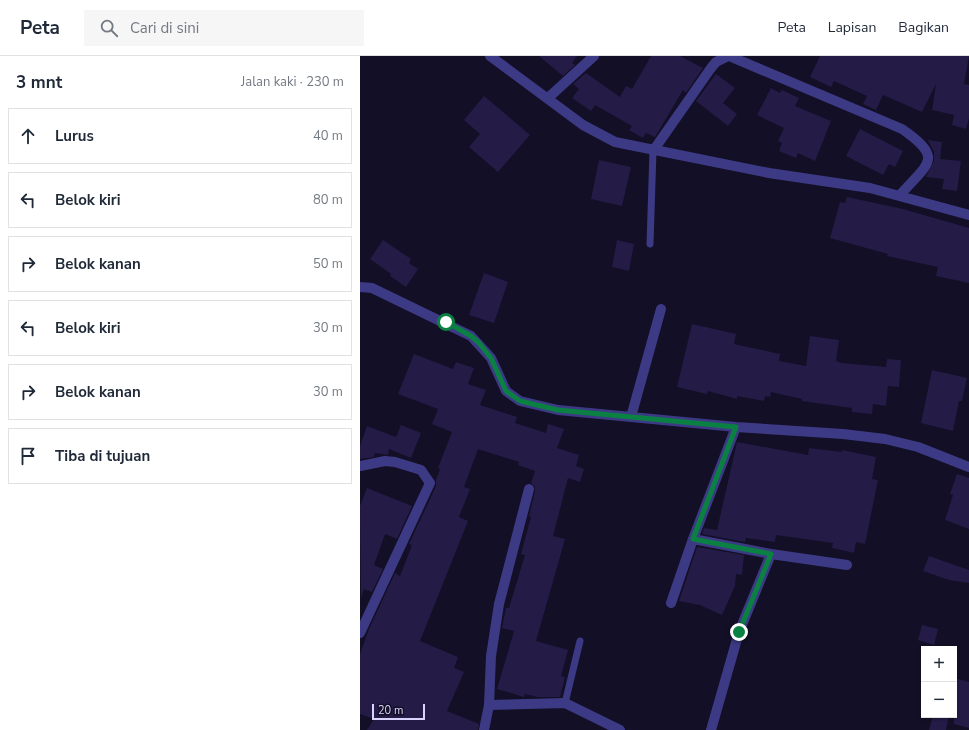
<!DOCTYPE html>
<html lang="id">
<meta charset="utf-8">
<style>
body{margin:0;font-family:"Nunito Sans",sans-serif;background:#f6f6f7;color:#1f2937}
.controls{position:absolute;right:12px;bottom:12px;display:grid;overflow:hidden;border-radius:0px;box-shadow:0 1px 3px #0004}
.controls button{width:36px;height:36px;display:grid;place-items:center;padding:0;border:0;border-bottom:1px solid #e0e1e3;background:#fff;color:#1f2937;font:20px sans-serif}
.scale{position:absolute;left:12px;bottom:10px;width:53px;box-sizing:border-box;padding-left:4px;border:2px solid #d9d4ff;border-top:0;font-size:11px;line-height:14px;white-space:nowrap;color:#d9d4ff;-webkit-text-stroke:3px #130f26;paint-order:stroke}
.stop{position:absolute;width:12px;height:12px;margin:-9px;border:3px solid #0b8043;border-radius:50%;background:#fff}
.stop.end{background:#0b8043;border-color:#fff;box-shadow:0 1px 4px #0008}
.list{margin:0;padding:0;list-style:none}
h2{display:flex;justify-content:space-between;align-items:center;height:52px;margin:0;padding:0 16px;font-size:17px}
h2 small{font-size:13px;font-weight:400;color:#747a83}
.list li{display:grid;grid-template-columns:26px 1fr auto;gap:12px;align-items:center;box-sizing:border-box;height:56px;margin:0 8px 8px;padding:0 8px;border:1px solid #e0e1e3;border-radius:0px}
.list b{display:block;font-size:15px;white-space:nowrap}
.list em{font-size:13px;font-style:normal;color:#747a83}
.icon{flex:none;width:22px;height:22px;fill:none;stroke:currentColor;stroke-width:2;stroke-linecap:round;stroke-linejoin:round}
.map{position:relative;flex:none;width:609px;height:674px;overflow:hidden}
header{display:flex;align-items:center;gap:24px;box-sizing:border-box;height:56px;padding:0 20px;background:#fff;border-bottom:1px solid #e0e1e3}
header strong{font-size:19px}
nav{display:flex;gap:22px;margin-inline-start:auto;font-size:14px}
.search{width:280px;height:36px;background:#f6f6f7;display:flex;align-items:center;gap:10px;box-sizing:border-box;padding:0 14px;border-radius:0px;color:#747a83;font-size:15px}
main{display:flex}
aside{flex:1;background:#fff}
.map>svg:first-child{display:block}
.building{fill:#241b47}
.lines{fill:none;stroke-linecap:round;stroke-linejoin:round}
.service{stroke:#3d3a85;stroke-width:7}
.minor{stroke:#3d3a85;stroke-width:10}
.route{stroke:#0b8043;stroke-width:5}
</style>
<header>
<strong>Peta</strong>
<div class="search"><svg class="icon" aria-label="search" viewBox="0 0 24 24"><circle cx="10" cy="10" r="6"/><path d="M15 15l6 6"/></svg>Cari di sini</div>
<nav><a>Peta</a><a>Lapisan</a><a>Bagikan</a></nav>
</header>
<main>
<aside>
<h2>3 mnt<small>Jalan kaki · 230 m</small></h2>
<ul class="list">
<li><svg class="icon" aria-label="ahead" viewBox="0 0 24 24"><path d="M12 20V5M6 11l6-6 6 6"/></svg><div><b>Lurus</b></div><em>40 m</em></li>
<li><svg class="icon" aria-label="left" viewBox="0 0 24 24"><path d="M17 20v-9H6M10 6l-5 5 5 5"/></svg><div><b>Belok kiri</b></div><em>80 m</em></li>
<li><svg class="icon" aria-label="right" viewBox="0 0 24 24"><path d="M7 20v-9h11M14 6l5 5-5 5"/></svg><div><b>Belok kanan</b></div><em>50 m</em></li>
<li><svg class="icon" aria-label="left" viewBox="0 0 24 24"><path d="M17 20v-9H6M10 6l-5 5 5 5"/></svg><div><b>Belok kiri</b></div><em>30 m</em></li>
<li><svg class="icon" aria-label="right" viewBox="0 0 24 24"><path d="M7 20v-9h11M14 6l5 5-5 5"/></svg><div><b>Belok kanan</b></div><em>30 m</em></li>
<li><svg class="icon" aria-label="arrive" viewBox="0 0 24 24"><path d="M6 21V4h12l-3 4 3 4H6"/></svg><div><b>Tiba di tujuan</b></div></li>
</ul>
</aside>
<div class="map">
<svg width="609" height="674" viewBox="0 0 609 674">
<rect width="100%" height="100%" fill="#130f26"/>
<path class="building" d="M 179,0 L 217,0 L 212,7 L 215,9 L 203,20 Z
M 291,0 L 320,0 L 343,12 L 326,37 L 323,34 L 295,81 L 286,77 L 283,82 L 269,74 L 272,70 L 235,49 L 231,55 L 212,42 L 219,33 L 213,28 L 226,17 L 260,41 L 266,30 L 272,33 Z
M 460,0 L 609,0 L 604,28 L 609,29 L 609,62 L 606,73 L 592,69 L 594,59 L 572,54 L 576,28 L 562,56 L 523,39 L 516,54 L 503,48 L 507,40 L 474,25 L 471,31 L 450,21 Z
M 356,18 L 375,32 L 363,47 L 377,58 L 368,70 L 336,45 Z
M 411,32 L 420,37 L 422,34 L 439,42 L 435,50 L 471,65 L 455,105 L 438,97 L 436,102 L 419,95 L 422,87 L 418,85 L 424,72 L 397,59 Z
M 124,40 L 170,79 L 138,116 L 109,91 L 120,78 L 104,64 Z
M 500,73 L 543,95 L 535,111 L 529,108 L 523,119 L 486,100 Z
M 568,84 L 582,86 L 580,103 L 601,105 L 597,135 L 582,133 L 584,123 L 566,121 L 574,105 L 574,96 Z
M 239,104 L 271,111 L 262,150 L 231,143 Z
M 487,141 L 543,153 L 609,172 L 609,227 L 576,220 L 578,211 L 527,200 L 528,198 L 470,182 L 480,146 L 485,147 Z
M 23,184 L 51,203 L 49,207 L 58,213 L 46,231 L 30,220 L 31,218 L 10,203 Z
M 257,184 L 274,188 L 269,215 L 252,211 Z
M 124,217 L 148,226 L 134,267 L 109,259 Z
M 332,268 L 376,278 L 374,288 L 420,298 L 419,305 L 446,310 L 450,280 L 479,284 L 476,305 L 482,307 L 526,311 L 527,303 L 541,304 L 539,331 L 528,330 L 526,350 L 513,348 L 512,358 L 492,356 L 492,352 L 442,345 L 442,343 L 411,336 L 410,341 L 405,340 L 404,345 L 377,340 L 377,343 L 348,335 L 347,338 L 317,331 Z
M 54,298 L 93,313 L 96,306 L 114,312 L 108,328 L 126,334 L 120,349 L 157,361 L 155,367 L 186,377 L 188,368 L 204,373 L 197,392 L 219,399 L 216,410 L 224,413 L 220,426 L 208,422 L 193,480 L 205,483 L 176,585 L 208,594 L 201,620 L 205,621 L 200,641 L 177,641 L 165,638 L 164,641 L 137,633 L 154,575 L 142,572 L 146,552 L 149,552 L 165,499 L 161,498 L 171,461 L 169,460 L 175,435 L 175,431 L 171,427 L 175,415 L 158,409 L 159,406 L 118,393 L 104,431 L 110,433 L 99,461 L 108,465 L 60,585 L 98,601 L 94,612 L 104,616 L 87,655 L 119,668 L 118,674 L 7,674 L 14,663 L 0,658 L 0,598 L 9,573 L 35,517 L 40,520 L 52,489 L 49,488 L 76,430 L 76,424 L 80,413 L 78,412 L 92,376 L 72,368 L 78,353 L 38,338 Z
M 572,314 L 607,322 L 602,345 L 599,345 L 593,375 L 561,367 Z
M 41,369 L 61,377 L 51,402 L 29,393 L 28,399 L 15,397 L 14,401 L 0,403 L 0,390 L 7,370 L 36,381 Z
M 377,386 L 448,399 L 449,392 L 482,396 L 482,394 L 516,401 L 512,423 L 518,424 L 505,488 L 496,486 L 494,497 L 472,492 L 473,487 L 416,479 L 415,486 L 386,482 L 385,486 L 342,478 L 344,472 L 357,474 Z
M 597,418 L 609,422 L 609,473 L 585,464 L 593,439 L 590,438 Z
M 7,432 L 52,450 L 37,483 L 25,478 L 14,509 L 23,513 L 12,536 L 4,533 L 1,542 L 0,450 Z
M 337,491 L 384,499 L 382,519 L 376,518 L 375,530 L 362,559 L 340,549 L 319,545 Z
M 569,500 L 609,514 L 609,527 L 589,524 L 563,515 Z
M 562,569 L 578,573 L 574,589 L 558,584 Z
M 594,622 L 609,626 L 609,672 L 594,668 Z
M 573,659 L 589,659 L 586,674 L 569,674 Z"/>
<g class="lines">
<path class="service" d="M 290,188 L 293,95
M 205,647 L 220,585"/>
<path class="minor" d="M 130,0 L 223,69 L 255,86 L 409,117 L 510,132 L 609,159
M 369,0 L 542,73 C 585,103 568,107 540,139
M 188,42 L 234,0
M 293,95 L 351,12 L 356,6 L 368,0
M 0,231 L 12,232 L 111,280 L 131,302 L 146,335 L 160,345 L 198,354 L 376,371 L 483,378 L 525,383 L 558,391 L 609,411
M 271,361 L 301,253
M 376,371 L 333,483 L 411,498 L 487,509
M 0,410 L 25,405 L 35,406 L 61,414 L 70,427 L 0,577
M 311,547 L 333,483
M 129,649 L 131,600 L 139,548 L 169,433
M 124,674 L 129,649 L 205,647 L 260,674
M 351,674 L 379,576 L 411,498"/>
</g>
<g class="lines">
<path class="route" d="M 86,266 L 111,280 L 119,287 L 131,302 L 146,335 L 160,345 L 198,354 L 376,371 L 333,483 L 411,498 L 379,576"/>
</g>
</svg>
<div class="controls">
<button>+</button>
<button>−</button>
</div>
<div class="scale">20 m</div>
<div class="stop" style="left:86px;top:266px"></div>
<div class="stop end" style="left:379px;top:576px"></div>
</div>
</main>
